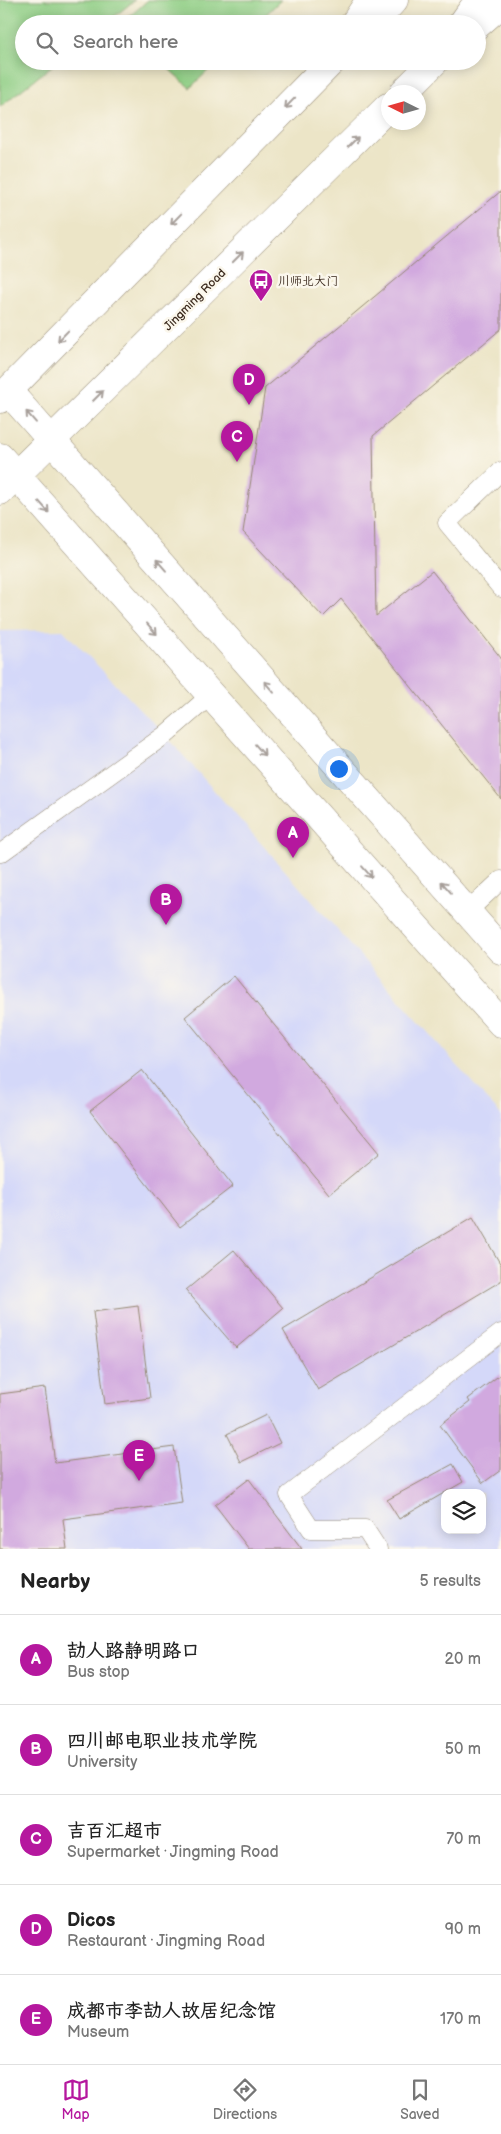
<!DOCTYPE html>
<meta charset="utf-8">
<style>
body{margin:0;font-family:"Balsamiq Sans","LXGW WenKai TC",sans-serif;background:#f6f6f6;color:#222}
.controls{position:absolute;right:15px;bottom:15px;display:grid;overflow:hidden;border-radius:10px;box-shadow:0 2px 12px #0003}
.controls button{width:45px;height:45px;display:grid;place-items:center;padding:0;border:0;border-bottom:1px solid #e0e0e0;background:#fff;color:#222;font:25px sans-serif}
.compass{position:absolute;left:381px;top:85px;width:45px;height:45px;border-radius:50%;background:#fff;box-shadow:0 2px 12px #0003;rotate:275deg}
.you{position:absolute;left:338px;top:768px;width:18px;height:18px;margin:-12px;border:4px solid #fff;border-radius:50%;background:#1a73e8;box-shadow:0 0 0 8px #1a73e833}
.badge{display:grid;place-items:center;width:32px;height:32px;border-radius:50%;background:#b5179e;color:#fff;font-size:16px;font-weight:700}
.pin{position:absolute;translate:-50% -41px;filter:drop-shadow(0 1px 2px #0008)}
.pin::after{content:'';position:absolute;top:26px;width:18px;height:15px;background:inherit;clip-path:polygon(0 0,100% 0,50% 100%)}
.list{margin:0;padding:0;list-style:none}
h2{display:flex;justify-content:space-between;align-items:center;height:65px;margin:0;padding:0 20px;font-size:21px}
h2 small{font-size:16px;font-weight:400;color:#767676}
.list li{display:grid;grid-template-columns:32px 1fr auto;gap:15px;align-items:center;box-sizing:border-box;height:90px;padding:0 20px;border-top:1px solid #e0e0e0}
.list b{display:block;font-size:19px;white-space:nowrap}
.list p{margin:0;font-size:16px;white-space:nowrap;color:#767676}
.list em{font-size:16px;font-style:normal;color:#767676}
.icon{flex:none;width:28px;height:28px;fill:none;stroke:currentColor;stroke-width:2;stroke-linecap:round;stroke-linejoin:round}
.map{position:relative;flex:none;width:501px;height:1549px;overflow:hidden}
.search{position:absolute;background:#fff;box-shadow:0 2px 12px #0003;left:15px;right:15px;top:15px;height:55px;display:flex;align-items:center;gap:12px;box-sizing:border-box;padding:0 18px;border-radius:28px;color:#767676;font-size:19px}
.sheet{height:515px;background:#fff}
nav{display:flex;justify-content:space-around;align-items:center;box-sizing:border-box;height:70px;border-top:1px solid #e0e0e0;background:#fff;font-size:14px;color:#767676}
nav a{display:grid;justify-items:center;gap:2px}
nav .on{color:#b5179e}
.map>svg:first-child{display:block}
.built{fill:#d4d8f9;fill-rule:evenodd}
.green{fill:#8dcd83;stroke:#647c50}
.building{fill:#d1a9df}
.lines{fill:none;stroke-linecap:round;stroke-linejoin:round}
.lane-casing{stroke:#948872;stroke-width:19}
.secondary-casing{stroke:#948872;stroke-width:29}
.primary-casing{stroke:#948872;stroke-width:29}
.lane{stroke:#fff;stroke-width:18}
.secondary{stroke:#fff;stroke-width:28}
.primary{stroke:#fff;stroke-width:28}
.oneway{stroke:#a79f9a}
.labels{text-anchor:middle;dominant-baseline:central;stroke-width:5;stroke-linejoin:round;paint-order:stroke}
.poi-label{font-size:12px;fill:#3b2a1e;stroke:#fbf7ec;text-anchor:start}
.street-label{font-size:12px;fill:#3b2a1e;stroke:#fbf7ec}
</style>
<div class="map">
<svg width="501" height="1549" viewBox="0 0 501 1549">
<rect width="100%" height="100%" fill="#fbf7ec"/>
<filter id="ink" filterUnits="userSpaceOnUse"><feTurbulence type="fractalNoise" baseFrequency=".02" numOctaves="2"/><feDisplacementMap in="SourceGraphic" scale="10" xChannelSelector="R" yChannelSelector="G"/><feConvolveMatrix kernelMatrix="1 2 1 2 8 2 1 2 1" color-interpolation-filters="sRGB"/></filter>
<filter id="wash" filterUnits="userSpaceOnUse"><feTurbulence type="fractalNoise" baseFrequency=".0096" numOctaves="4" result="noise"/><feDisplacementMap in="SourceGraphic" scale="20" xChannelSelector="R" yChannelSelector="G"/><feGaussianBlur stdDeviation="1.12" result="paint"/><feColorMatrix in="noise" values="0 0 0 0 0 0 0 0 0 0 0 0 0 0 0 0 0 1.4 0 .05"/><feComposite in="paint" operator="in"/></filter>
<g filter="url(#wash)">
<rect width="100%" height="100%" fill="#ece5c7"/>
<path class="built" d="M 63,630 L 165,735 L 501,1115 L 501,1549 L 0,1549 L 0,631 ZM 445,1493 L 482,1493 L 482,1530 L 445,1530 Z"/>
<path class="green" d="M 0,0 L 135,0 L 105,24 L 24,24 L 24,61 L 58,61 L 0,107 Z
M 148,0 L 281,0 L 256,24 L 121,24 Z
M 160,61 L 218,61 L 190,88 Z"/>
<g id="blocks">
<path class="building" d="M 501,191 L 501,329 L 373,436 L 376,616 L 432,571 L 501,658 L 501,799 L 341,599 L 323,617 L 243,532 L 265,388 Z
M 234,976 L 379,1153 L 329,1194 L 185,1017 Z
M 142,1070 L 233,1186 L 180,1227 L 90,1111 Z
M 473,1217 L 501,1265 L 501,1281 L 318,1390 L 283,1330 Z
M 234,1250 L 283,1308 L 236,1348 L 186,1290 Z
M 138,1306 L 150,1398 L 105,1404 L 93,1312 Z
M 501,1374 L 501,1470 L 483,1483 L 440,1425 L 470,1402 L 468,1399 Z
M 45,1388 L 55,1463 L 174,1447 L 182,1503 L 63,1519 L 67,1549 L 0,1549 L 0,1394 Z
M 266,1415 L 280,1443 L 241,1462 L 227,1434 Z
M 453,1464 L 463,1482 L 399,1519 L 387,1500 Z
M 249,1479 L 302,1549 L 249,1549 L 215,1505 Z"/>
</g>
</g>
<g filter="url(#ink)">
<use href="#blocks" fill-opacity="0" stroke="#948872" stroke-width="1"/>
<g class="lines">
<g class="lane-casing">
<path id="lane" d="M 501,471 L 447,523 L 501,588
M 1,853 L 165,735 L 211,695
M 467,912 L 501,880
M 378,1549 L 365,1529 L 311,1529 L 289,1495 L 501,1333"/>
</g>
<g class="secondary-casing">
<path id="secondary" d="M 354,24 L 370,0
M 477,25 L 501,4
M 8,391 L 501,950
M 0,457 L 501,1023"/>
</g>
<g class="primary-casing">
<path id="primary" d="M 372,24 L 394,0
M 462,24 L 479,0
M 404,92 L 435,61
M 0,399 L 332,61
M 0,491 L 388,107"/>
</g>
<use href="#lane" class="lane"/>
<use href="#secondary" class="secondary"/>
<use href="#primary" class="primary"/>
</g>
<defs><path id="oneway-shaft" d="M-6 0H5M1.5-3L5.5 0L1.5 3" fill="none" stroke-width="1.6" stroke-linecap="round" stroke-linejoin="round" transform="scale(1.25)"/></defs>
<g class="oneway">
<use href="#oneway-shaft" transform="translate(290 103) rotate(134)"/>
<use href="#oneway-shaft" transform="translate(353 142) rotate(-45)"/>
<use href="#oneway-shaft" transform="translate(176 219) rotate(134)"/>
<use href="#oneway-shaft" transform="translate(238 257) rotate(-45)"/>
<use href="#oneway-shaft" transform="translate(63 336) rotate(134)"/>
<use href="#oneway-shaft" transform="translate(98 396) rotate(-45)"/>
<use href="#oneway-shaft" transform="translate(31 417) rotate(-131)"/>
<use href="#oneway-shaft" transform="translate(44 507) rotate(49)"/>
<use href="#oneway-shaft" transform="translate(161 565) rotate(-131)"/>
<use href="#oneway-shaft" transform="translate(152 629) rotate(48)"/>
<use href="#oneway-shaft" transform="translate(269 687) rotate(-131)"/>
<use href="#oneway-shaft" transform="translate(260 750) rotate(49)"/>
<use href="#oneway-shaft" transform="translate(367 872) rotate(49)"/>
<use href="#oneway-shaft" transform="translate(446 887) rotate(-131)"/>
</g>
</g>
<defs>
<g id="bus-pin" transform="scale(1.25)"><path d="M0 17L-7.5 6A9.5 9.5 0 1 1 7.5 6Z" fill="#b5179e" stroke="#fbf7ec"/><path d="M-5-6H5V4H4V6H2V4H-2V6H-4V4H-5ZM-3.5-4V0h7V-4ZM-3.5 1.2v1.5H-2V1.2ZM2 1.2v1.5H3.5V1.2Z" fill="#fff"/></g>
</defs>
<g fill-rule="evenodd">
<use href="#bus-pin" x="261" y="281"/>
</g>
<g class="labels">
<g class="poi-label">
<text x="278" y="281">川师北大门</text>
</g>
<g class="street-label">
<text transform="translate(195 300) rotate(-45)">Jingming Road</text>
</g>
</g>
</svg>
<div class="controls">
<button><svg class="icon" aria-label="layers" viewBox="0 0 24 24"><path d="M12 4l9 5-9 5-9-5zM3 14l9 5 9-5"/></svg></button>
</div>
<svg class="compass" viewBox="-18 -18 36 36"><path d="M0-13l5 13h-10z" fill="#e53935"/><path d="M0 13l5-13h-10z" fill="#767676"/></svg>
<div class="you"></div>
<div class="pin badge" style="left:293px;top:858px">A</div>
<div class="pin badge" style="left:166px;top:925px">B</div>
<div class="pin badge" style="left:237px;top:462px">C</div>
<div class="pin badge" style="left:249px;top:405px">D</div>
<div class="pin badge" style="left:139px;top:1481px">E</div>
<div class="search"><svg class="icon" aria-label="search" viewBox="0 0 24 24"><circle cx="10" cy="10" r="6"/><path d="M15 15l6 6"/></svg>Search here</div>
</div>
<section class="sheet">
<h2>Nearby<small>5 results</small></h2>
<ul class="list">
<li><span class="badge">A</span><div><b>劼人路静明路口</b><p>Bus stop</p></div><em>20 m</em></li>
<li><span class="badge">B</span><div><b>四川邮电职业技术学院</b><p>University</p></div><em>50 m</em></li>
<li><span class="badge">C</span><div><b>吉百汇超市</b><p>Supermarket · Jingming Road</p></div><em>70 m</em></li>
<li><span class="badge">D</span><div><b>Dicos</b><p>Restaurant · Jingming Road</p></div><em>90 m</em></li>
<li><span class="badge">E</span><div><b>成都市李劼人故居纪念馆</b><p>Museum</p></div><em>170 m</em></li>
</ul>
</section>
<nav>
<a class="on"><svg class="icon" aria-label="map" viewBox="0 0 24 24"><path d="M3 6l6-2 6 2 6-2v14l-6 2-6-2-6 2zM9 4v14M15 6v14"/></svg>Map</a>
<a><svg class="icon" aria-label="directions" viewBox="0 0 24 24"><path d="M12 3l9 9-9 9-9-9zM9 14v-3h6M13 9l2 2-2 2"/></svg>Directions</a>
<a><svg class="icon" aria-label="saved" viewBox="0 0 24 24"><path d="M7 4h10v16l-5-4-5 4z"/></svg>Saved</a>
</nav>
